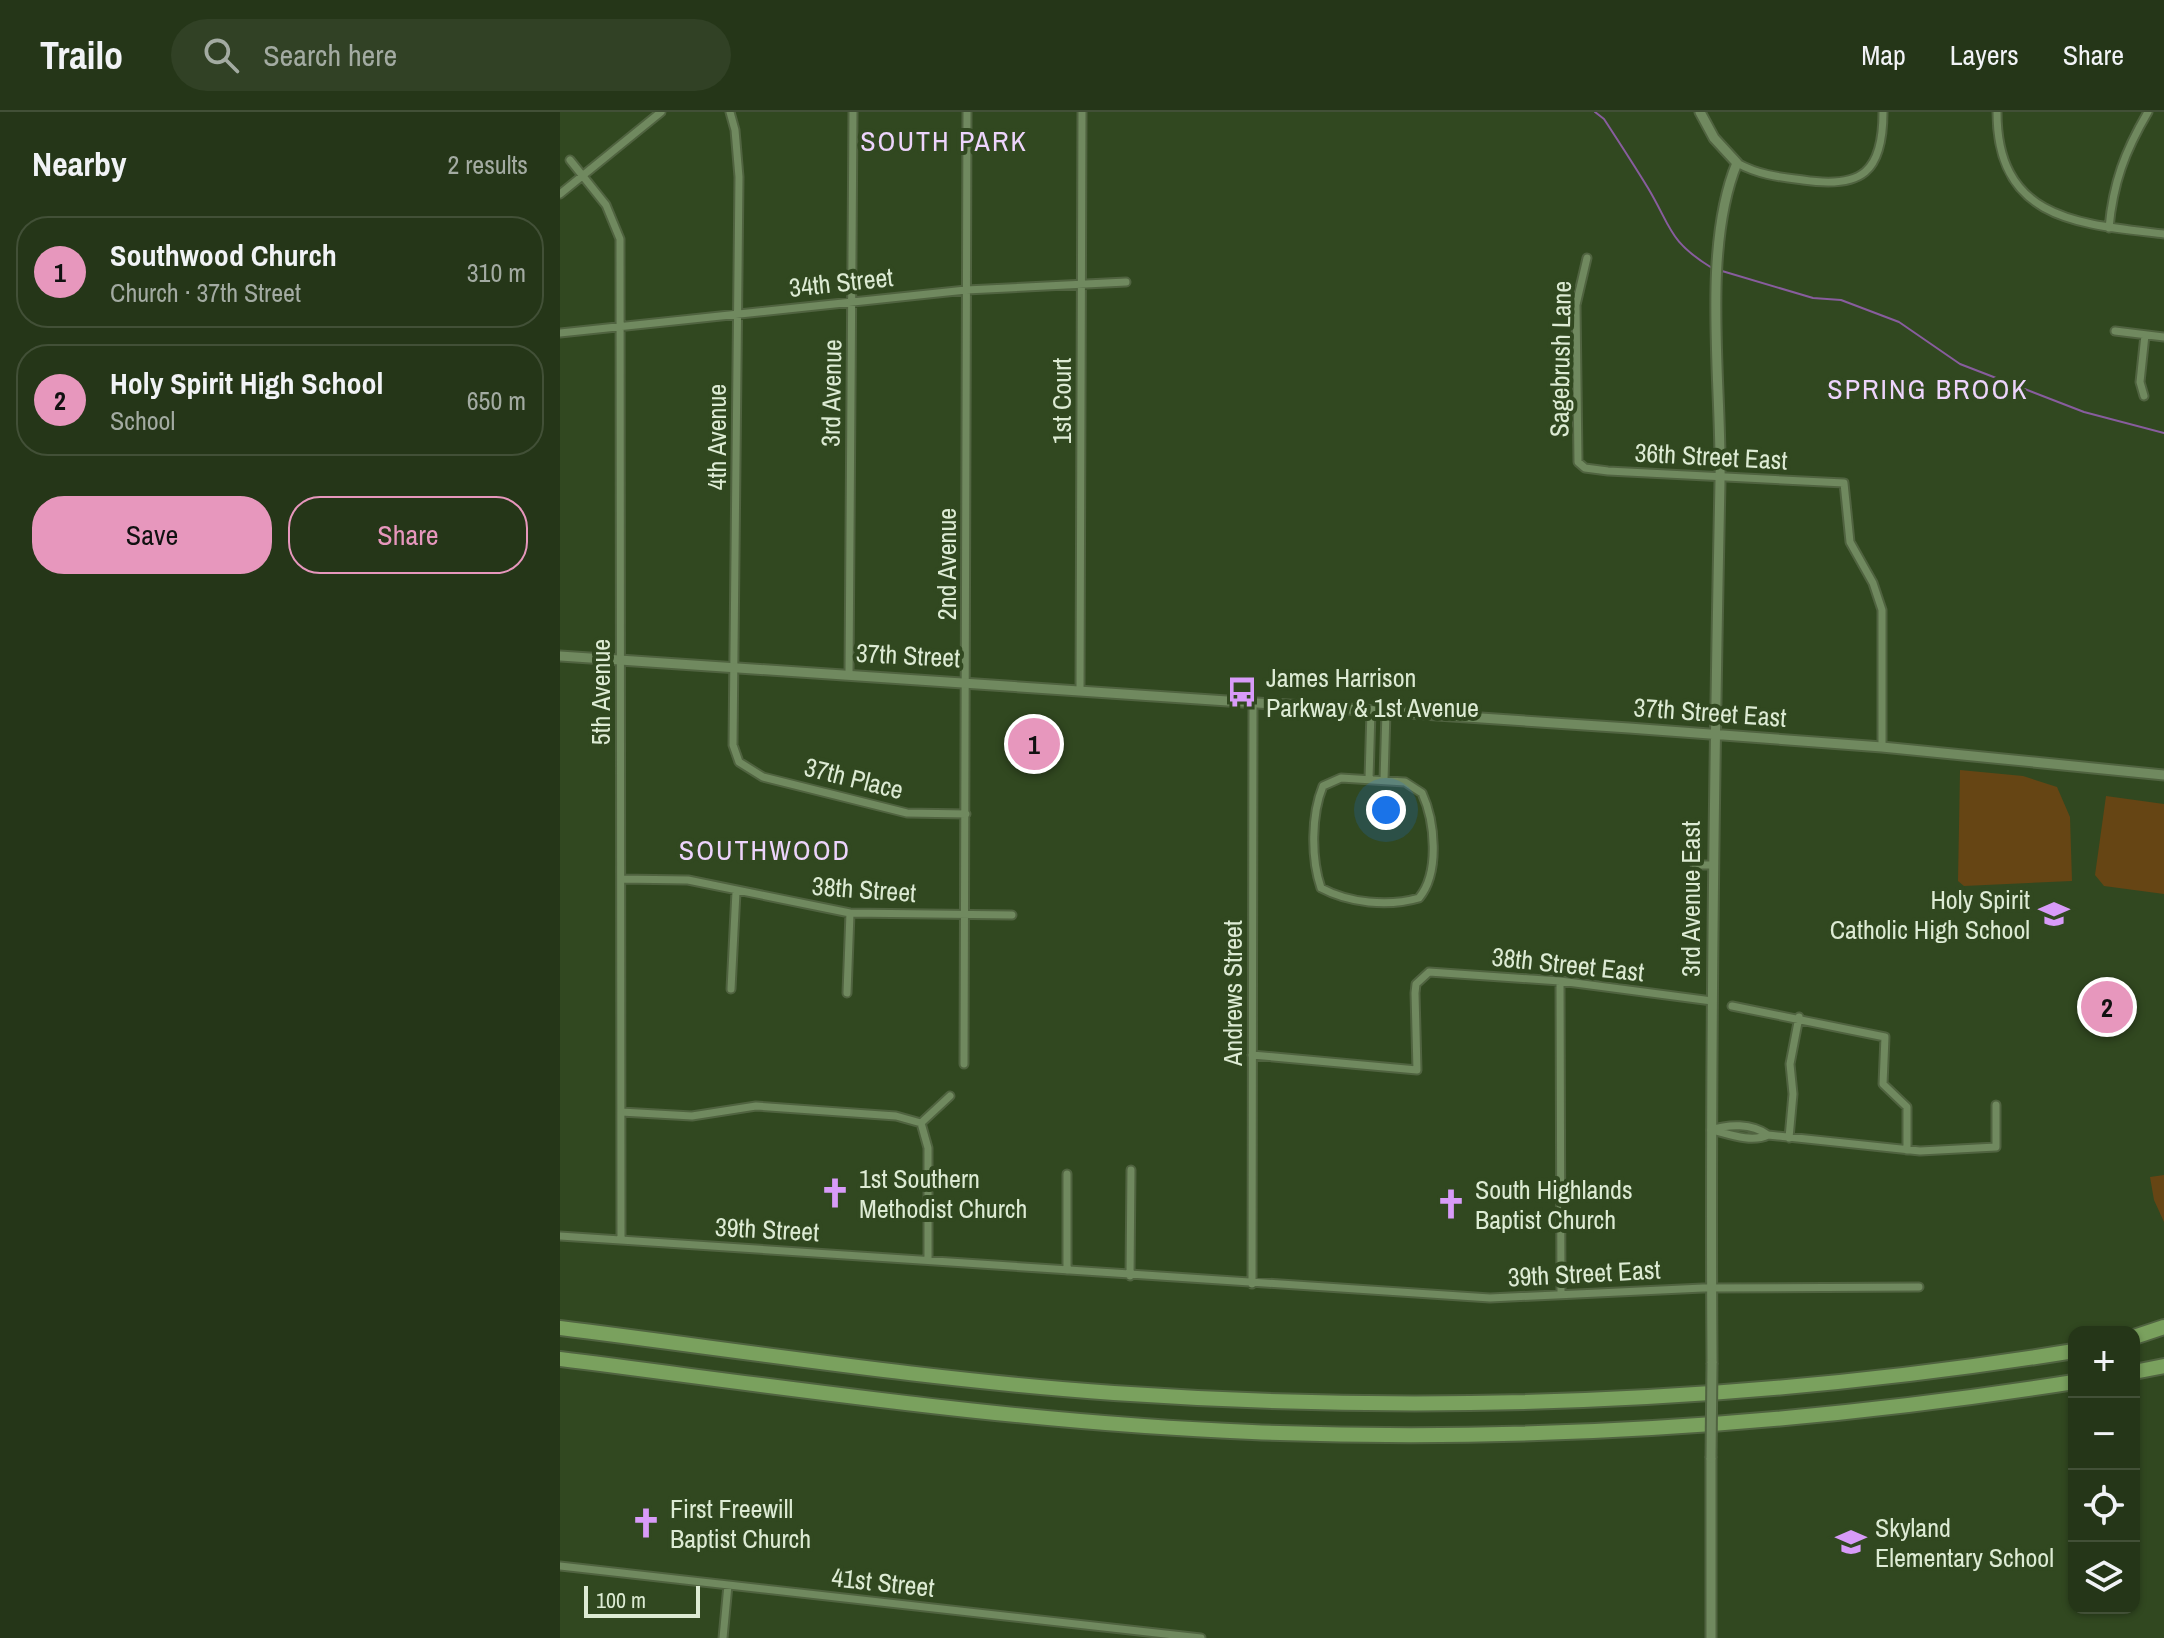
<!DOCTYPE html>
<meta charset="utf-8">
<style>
body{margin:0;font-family:"Archivo Narrow",sans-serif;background:#314125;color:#f1f3f6}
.controls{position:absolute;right:24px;bottom:24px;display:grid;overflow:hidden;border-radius:16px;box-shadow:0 2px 6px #0004}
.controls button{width:72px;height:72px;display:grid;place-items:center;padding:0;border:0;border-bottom:2px solid #425037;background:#253618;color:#f1f3f6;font:40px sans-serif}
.scale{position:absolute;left:24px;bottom:20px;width:116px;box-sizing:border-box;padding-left:8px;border:4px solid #ddebd4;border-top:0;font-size:22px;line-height:28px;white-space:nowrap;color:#ddebd4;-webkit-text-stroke:6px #314820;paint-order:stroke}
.you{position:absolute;left:826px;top:698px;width:28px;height:28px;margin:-20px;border:6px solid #fff;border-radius:50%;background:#1a73e8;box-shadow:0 0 0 12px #1a73e833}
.badge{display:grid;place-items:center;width:52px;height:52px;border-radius:50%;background:#e797bd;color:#111;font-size:26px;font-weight:700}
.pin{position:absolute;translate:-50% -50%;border:4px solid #fff;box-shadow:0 2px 8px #0006}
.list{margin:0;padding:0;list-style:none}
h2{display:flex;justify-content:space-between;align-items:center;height:104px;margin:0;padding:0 32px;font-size:34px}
h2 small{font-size:26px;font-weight:400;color:#a3aba2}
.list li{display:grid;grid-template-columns:52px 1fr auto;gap:24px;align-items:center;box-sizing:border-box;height:112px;margin:0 16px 16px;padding:0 16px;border:2px solid #425037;border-radius:32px}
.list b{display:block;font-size:30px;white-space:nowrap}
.list p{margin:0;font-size:26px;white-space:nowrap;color:#a3aba2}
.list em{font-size:26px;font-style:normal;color:#a3aba2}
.actions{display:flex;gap:16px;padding:24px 32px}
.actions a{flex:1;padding:18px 0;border:2px solid #e797bd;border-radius:32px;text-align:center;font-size:28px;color:#e797bd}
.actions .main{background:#e797bd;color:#111}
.icon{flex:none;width:44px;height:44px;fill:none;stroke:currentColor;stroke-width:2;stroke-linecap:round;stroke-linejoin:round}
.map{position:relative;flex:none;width:1604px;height:1526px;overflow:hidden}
header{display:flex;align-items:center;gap:48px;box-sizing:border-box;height:112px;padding:0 40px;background:#253618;border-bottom:2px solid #425037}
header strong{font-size:38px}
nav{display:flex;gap:44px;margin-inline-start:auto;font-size:28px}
.search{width:560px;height:72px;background:#314125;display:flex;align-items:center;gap:20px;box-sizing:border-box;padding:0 28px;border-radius:44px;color:#a3aba2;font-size:30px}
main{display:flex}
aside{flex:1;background:#253618}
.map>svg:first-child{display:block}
.green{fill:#664514}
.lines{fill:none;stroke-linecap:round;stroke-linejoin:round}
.stream{stroke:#885d9e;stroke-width:2}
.minor-casing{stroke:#506340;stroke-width:11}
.tertiary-casing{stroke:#506340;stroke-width:13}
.motorway-casing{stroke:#506340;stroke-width:18}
.minor{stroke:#70895f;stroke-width:7}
.tertiary{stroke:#70895f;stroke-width:9}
.motorway{stroke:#7aa15e;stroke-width:14}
.tertiary-bridge-casing{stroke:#506340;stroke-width:13;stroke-linecap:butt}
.tertiary-bridge{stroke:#70895f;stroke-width:9}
.labels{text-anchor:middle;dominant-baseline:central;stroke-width:8;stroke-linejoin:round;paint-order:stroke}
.street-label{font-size:26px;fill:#ddebd4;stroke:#314820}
.poi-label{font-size:26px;fill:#ddebd4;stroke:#314820;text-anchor:start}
.neighbourhood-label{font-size:28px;letter-spacing:2px;fill:#edd4fc;stroke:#314820}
</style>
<header>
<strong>Trailo</strong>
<div class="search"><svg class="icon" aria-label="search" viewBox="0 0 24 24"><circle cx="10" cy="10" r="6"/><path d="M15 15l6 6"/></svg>Search here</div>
<nav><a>Map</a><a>Layers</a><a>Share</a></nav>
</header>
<main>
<aside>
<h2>Nearby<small>2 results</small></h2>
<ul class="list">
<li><span class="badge">1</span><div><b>Southwood Church</b><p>Church · 37th Street</p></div><em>310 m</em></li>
<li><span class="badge">2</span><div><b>Holy Spirit High School</b><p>School</p></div><em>650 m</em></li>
</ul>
<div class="actions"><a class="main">Save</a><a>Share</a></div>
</aside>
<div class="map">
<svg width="1604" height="1526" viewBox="0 0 1604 1526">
<rect width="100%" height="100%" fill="#314820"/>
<path class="green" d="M 1400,658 L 1463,664 L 1497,675 L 1510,705 L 1512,769 L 1404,774 L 1398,769 Z
M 1546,684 L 1604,692 L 1604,782 L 1544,774 L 1535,763 Z
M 1604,1063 L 1604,1110 L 1594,1088 L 1590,1065 Z"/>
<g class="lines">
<path class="stream" d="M 1035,0 L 1044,7 C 1059,30 1074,53 1088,76 C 1112,116 1108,129 1152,156
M 1162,159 L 1253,186 L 1281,188 L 1339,210 L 1400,252 L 1524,300 L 1604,321"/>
<g class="minor-casing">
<path id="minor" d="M 170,0 L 175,18 L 179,65 L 173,633 L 179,650 L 203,665 L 347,701 L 406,702
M 1437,0 C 1437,109 1520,112 1604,122
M 10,48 L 46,93 L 60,127 L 61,1128
M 1177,51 C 1199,63 1219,65 1243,68 C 1302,77 1323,60 1323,0
M 0,82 L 101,0
M 1549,116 C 1553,71 1565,39 1588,0
M 1027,146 L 1016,193 L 1018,350 L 1025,356 L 1048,359 L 1284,371 L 1290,430 L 1313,471 L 1322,498 L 1322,635
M 1555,219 L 1604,225
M 0,221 L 406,178 L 566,170
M 1584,284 L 1580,270 L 1585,223
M 289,562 L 293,0
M 520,577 L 522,0
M 781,666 L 845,670 L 862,681 C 875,709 880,761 859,786 C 828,795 789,791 761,776 C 751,747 751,703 763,674 Z
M 809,667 L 811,598
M 824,668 L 826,599
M 1135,753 L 1152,753
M 61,767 L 128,768 L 290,801 L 452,803
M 1000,869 L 1001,1182
M 171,877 L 176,780
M 287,881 L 290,801
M 1172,894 L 1325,925 L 1323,972 L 1347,995 L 1347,1038
M 692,943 L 857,958 L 855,881 L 856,872 L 869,860 L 1000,869 L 1152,889
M 404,952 L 407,0
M 61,1000 L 132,1004 L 196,994 L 336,1004 L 361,1011
M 361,1011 L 368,1036 L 368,1147
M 361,1011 L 390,984
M 1151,1018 C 1168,1012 1192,1011 1208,1023 L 1360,1039 L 1436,1035 L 1436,993
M 1152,1018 C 1168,1022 1192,1031 1208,1023
M 1229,1026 L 1233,982 L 1230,952 L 1239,905
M 0,1124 L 930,1186 L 1143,1176 L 1359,1175
M 507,1158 L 507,1062
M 570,1164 L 571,1058
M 692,1172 L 693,589
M 0,1454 L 641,1526
M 163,1526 L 168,1473"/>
</g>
<g class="tertiary-casing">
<path id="tertiary" d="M 1140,0 L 1154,26 L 1177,51 C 1141,137 1162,274 1160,369 C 1154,663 1150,957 1152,1251
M 0,544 L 1069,616 L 1322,635 L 1604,663
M 1151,1346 L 1151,1526"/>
</g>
<g class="motorway-casing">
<path id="motorway" d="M 0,1216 C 184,1239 369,1268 554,1281 C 874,1303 1198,1290 1514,1239
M 1574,1225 L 1604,1215
M 0,1247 C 230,1276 460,1311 692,1320 C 967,1331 1242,1313 1514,1270
M 1574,1260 L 1604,1254"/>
</g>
<use href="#minor" class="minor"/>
<use href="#tertiary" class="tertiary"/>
<use href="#motorway" class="motorway"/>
<g class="tertiary-bridge-casing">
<path id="tertiary-bridge" d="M 1151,1346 L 1152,1251"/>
</g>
<use href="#tertiary-bridge" class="tertiary-bridge"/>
</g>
<defs>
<g id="bus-bare" transform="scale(2.4)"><path d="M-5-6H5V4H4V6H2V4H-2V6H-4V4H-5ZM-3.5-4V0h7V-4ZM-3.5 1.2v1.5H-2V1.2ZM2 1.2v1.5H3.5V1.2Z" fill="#d89bf8" stroke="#314820" stroke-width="2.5" paint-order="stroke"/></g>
<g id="school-bare" transform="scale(2.4)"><path d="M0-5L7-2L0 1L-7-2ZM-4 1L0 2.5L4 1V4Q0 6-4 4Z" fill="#d89bf8" stroke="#314820" stroke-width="2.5" paint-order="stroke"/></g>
<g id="church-bare" transform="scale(2.4)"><path d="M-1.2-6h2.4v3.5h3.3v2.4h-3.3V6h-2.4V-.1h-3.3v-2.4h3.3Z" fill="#d89bf8" stroke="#314820" stroke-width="2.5" paint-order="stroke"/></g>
</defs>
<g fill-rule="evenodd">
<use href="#bus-bare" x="682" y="580"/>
<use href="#school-bare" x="1494" y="802"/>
<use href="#church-bare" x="275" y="1081"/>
<use href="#church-bare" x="891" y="1092"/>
<use href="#church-bare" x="86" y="1411"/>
<use href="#school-bare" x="1291" y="1430"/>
</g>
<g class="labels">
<g class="street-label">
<text transform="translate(281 170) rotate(-6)">34th Street</text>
<text transform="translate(1000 247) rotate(-89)">Sagebrush Lane</text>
<text transform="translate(271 281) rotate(-89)">3rd Avenue</text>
<text transform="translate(501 289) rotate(-90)">1st Court</text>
<text transform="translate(156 325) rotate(-90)">4th Avenue</text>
<text transform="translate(1151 344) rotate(3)">36th Street East</text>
<text transform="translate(386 452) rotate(-90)">2nd Avenue</text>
<text transform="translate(348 543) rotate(3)">37th Street</text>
<text transform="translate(40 580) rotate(-90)">5th Avenue</text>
<text transform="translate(1150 600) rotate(4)">37th Street East</text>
<text transform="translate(294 666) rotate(14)">37th Place</text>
<text transform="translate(304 777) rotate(4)">38th Street</text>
<text transform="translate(1130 787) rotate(-90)">3rd Avenue East</text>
<text transform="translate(1008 852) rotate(6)">38th Street East</text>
<text transform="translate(672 881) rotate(-90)">Andrews Street</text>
<text transform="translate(207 1117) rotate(3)">39th Street</text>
<text transform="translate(1024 1161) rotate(-3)">39th Street East</text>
<text transform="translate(323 1470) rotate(6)">41st Street</text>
</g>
<g class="poi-label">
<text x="706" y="565">James Harrison<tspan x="706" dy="30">Parkway &amp; 1st Avenue</tspan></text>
<text x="1470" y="787" text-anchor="end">Holy Spirit<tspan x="1470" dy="30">Catholic High School</tspan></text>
<text x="299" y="1066">1st Southern<tspan x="299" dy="30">Methodist Church</tspan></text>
<text x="915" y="1077">South Highlands<tspan x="915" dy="30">Baptist Church</tspan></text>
<text x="110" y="1396">First Freewill<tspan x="110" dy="30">Baptist Church</tspan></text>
<text x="1315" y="1415">Skyland<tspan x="1315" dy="30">Elementary School</tspan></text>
</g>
<g class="neighbourhood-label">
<text x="384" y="29">SOUTH PARK</text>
<text x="1368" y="277">SPRING BROOK</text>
<text x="205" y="738">SOUTHWOOD</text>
</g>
</g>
</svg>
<div class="controls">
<button>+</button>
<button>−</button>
<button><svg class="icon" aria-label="locate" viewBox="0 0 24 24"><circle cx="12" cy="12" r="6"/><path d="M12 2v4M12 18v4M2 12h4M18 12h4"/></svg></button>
<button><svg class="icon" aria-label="layers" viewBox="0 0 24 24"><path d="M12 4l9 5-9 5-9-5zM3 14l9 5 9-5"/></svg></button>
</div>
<div class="scale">100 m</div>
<div class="you"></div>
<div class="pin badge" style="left:474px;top:632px">1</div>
<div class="pin badge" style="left:1547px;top:895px">2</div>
</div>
</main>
